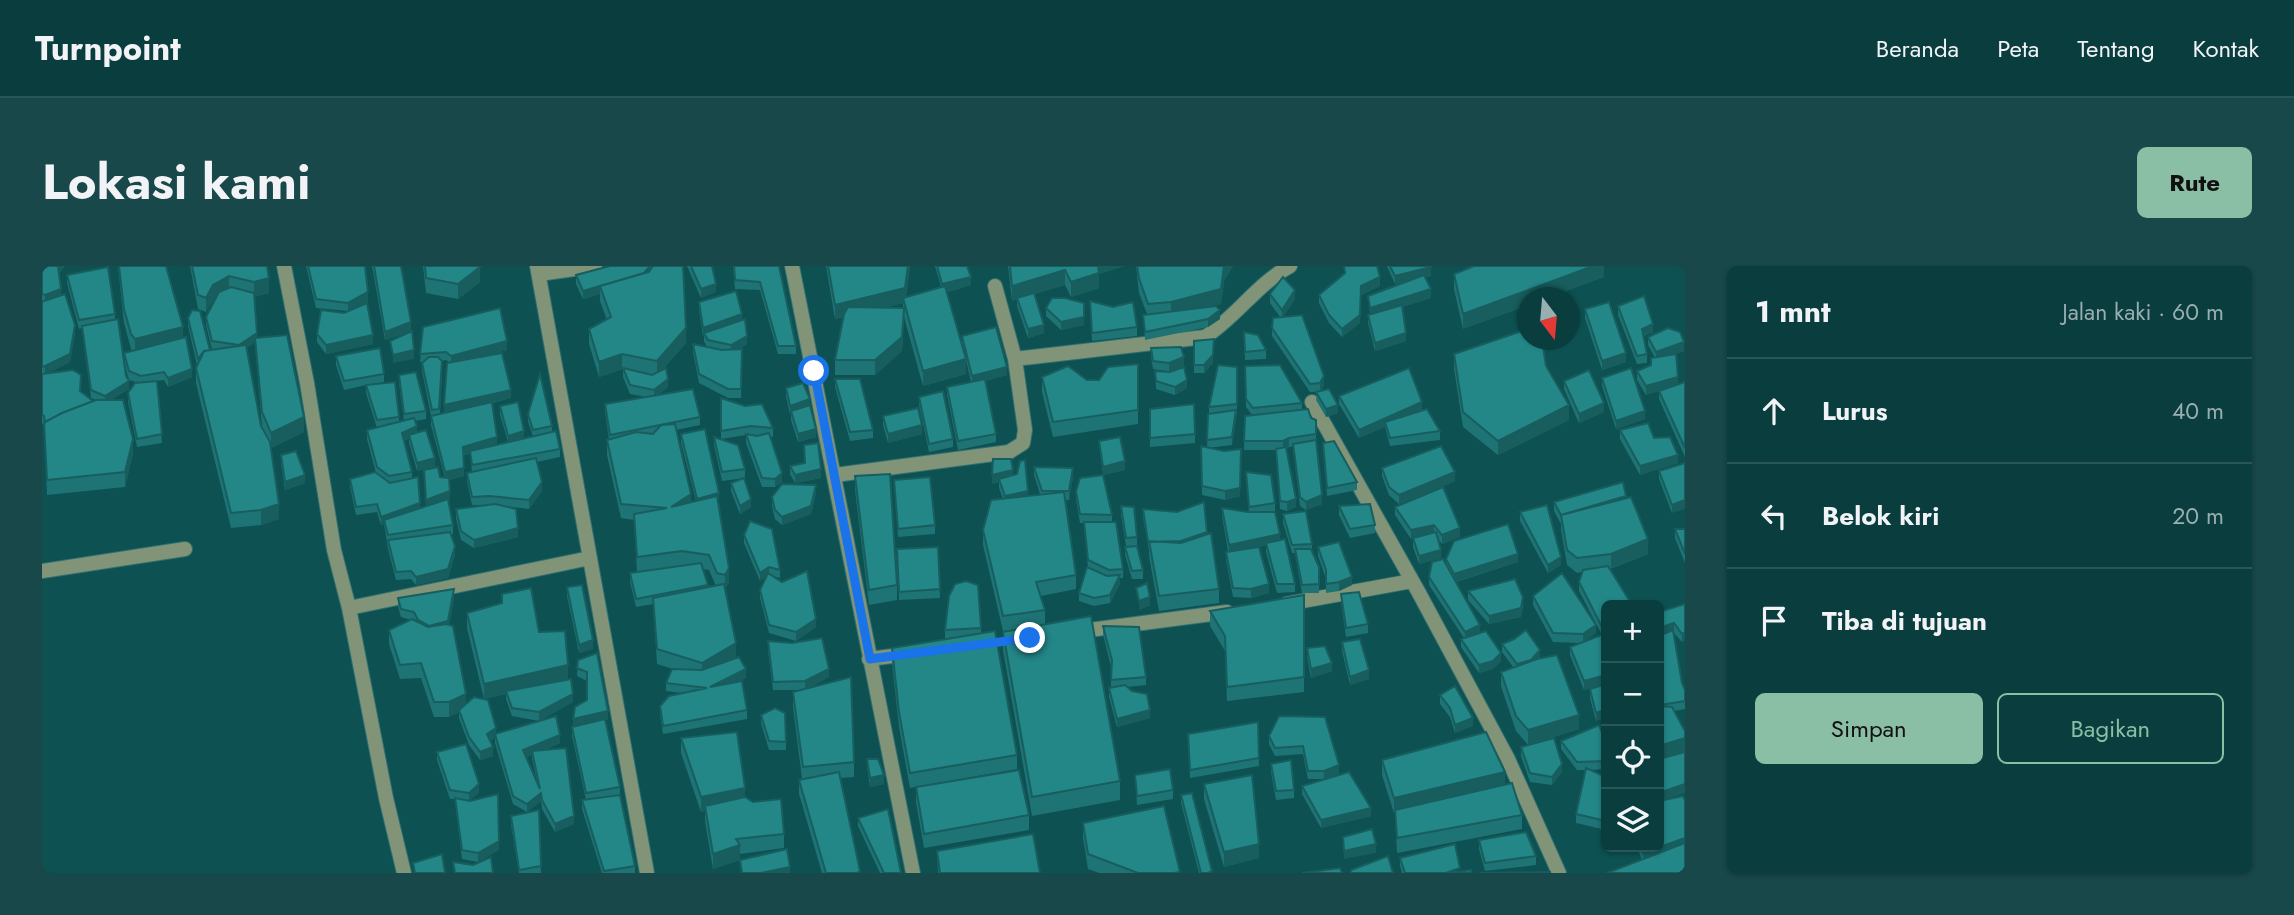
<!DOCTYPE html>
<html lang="id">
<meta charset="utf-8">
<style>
body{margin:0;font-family:Jost,sans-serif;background:#184849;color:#f1f3f6}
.controls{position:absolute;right:21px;bottom:21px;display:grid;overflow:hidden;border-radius:10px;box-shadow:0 2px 5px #0004}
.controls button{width:63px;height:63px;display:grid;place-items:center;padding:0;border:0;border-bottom:2px solid #2a5658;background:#0a3d3e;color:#f1f3f6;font:35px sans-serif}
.compass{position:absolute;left:1475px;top:21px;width:63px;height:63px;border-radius:50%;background:#0a3d3e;box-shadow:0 2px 5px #0004;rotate:164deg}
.stop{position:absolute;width:21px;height:21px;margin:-16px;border:5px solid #1a73e8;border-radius:50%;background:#fff}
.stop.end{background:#1a73e8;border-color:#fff;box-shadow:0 2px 7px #0008}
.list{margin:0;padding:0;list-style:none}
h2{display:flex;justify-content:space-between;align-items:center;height:91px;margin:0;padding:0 28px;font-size:30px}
h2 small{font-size:23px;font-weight:400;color:#99aeb0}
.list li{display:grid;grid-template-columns:46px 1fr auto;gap:21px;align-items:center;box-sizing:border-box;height:105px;padding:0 28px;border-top:2px solid #2a5658}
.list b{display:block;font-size:26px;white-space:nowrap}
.list em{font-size:23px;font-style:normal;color:#99aeb0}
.actions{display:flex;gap:14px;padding:21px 28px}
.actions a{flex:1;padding:16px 0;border:2px solid #8abfa5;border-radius:10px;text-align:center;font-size:24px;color:#8abfa5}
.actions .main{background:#8abfa5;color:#111}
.icon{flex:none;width:38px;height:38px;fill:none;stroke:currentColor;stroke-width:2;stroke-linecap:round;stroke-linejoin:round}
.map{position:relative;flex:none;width:1643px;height:607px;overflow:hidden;border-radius:10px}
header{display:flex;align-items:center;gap:42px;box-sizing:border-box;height:98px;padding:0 35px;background:#0a3d3e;border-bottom:2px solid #2a5658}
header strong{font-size:33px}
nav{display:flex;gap:38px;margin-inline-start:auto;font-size:24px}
.intro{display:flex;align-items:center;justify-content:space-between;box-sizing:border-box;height:168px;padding:0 42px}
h1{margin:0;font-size:49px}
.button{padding:18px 32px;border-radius:10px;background:#8abfa5;color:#111;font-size:24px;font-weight:700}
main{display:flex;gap:42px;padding:0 42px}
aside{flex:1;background:#0a3d3e;border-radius:10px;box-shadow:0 2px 5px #0004}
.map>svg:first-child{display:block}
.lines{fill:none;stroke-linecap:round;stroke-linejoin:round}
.minor-casing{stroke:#2f7071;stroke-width:16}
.minor{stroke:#819478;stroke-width:14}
.wall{fill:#1e7374;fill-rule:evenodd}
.shaded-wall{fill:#185e5e}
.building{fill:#238687;stroke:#185e5e;stroke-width:2}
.route{stroke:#1a73e8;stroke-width:9}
</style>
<header>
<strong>Turnpoint</strong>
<nav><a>Beranda</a><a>Peta</a><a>Tentang</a><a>Kontak</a></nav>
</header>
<div class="intro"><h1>Lokasi kami</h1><a class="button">Rute</a></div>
<main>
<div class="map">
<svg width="1643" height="607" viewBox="0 0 1643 607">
<rect width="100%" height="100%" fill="#0d5152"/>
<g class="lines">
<g class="minor-casing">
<path id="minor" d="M 242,0 L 265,117 L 292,284 L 307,342 L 344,532 L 362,607
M 495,0 L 605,607
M 750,0 L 871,607
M 497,8 L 553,0
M 973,93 L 1163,71 C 1194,51 1215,18 1248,0
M 1270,136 L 1377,327 L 1466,493 L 1517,607
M 793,209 L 967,186 L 981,177 L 983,164 L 973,93 L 953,20
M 0,305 L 143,283
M 1244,338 L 1370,315
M 307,342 L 548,292
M 1032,366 L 1185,346
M 827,393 L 866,388"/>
</g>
<use href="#minor" class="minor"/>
</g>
<path class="wall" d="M 0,0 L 23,0 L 17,7 L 19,30 L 33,67 L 28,96 L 6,107 L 39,118 L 39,126 L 51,135 L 54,134 L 49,132 L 40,62 L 37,63 L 25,17 L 25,9 L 73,48 L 73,54 L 87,123 L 69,134 L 91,187 L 83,221 L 5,229 L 2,158 L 0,158 Z
M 76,0 L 124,0 L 150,111 L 126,121 L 122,114 L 115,115 L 120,177 L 95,181 L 86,136 L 86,127 L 94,116 L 87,114 L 82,96 L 82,87 L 91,85 L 89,83 L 82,57 Z
M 148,0 L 225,0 L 227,27 L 212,31 L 215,72 L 262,166 L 229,182 L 237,253 L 219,259 L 189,262 L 154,117 L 154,102 L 155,99 L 146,60 L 146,52 L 168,84 L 170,84 L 164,59 L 164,51 L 174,32 L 171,34 L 164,46 L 156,43 ZM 213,76 L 220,161 L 222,166 L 219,160 L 205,82 Z
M 264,0 L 323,0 L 326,35 L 309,44 L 331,78 L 284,88 L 275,76 L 275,68 L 306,45 L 274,42 Z
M 330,0 L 359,0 L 369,65 L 343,74 Z
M 381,0 L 438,0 L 438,16 L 416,33 L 384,27 Z
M 609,0 L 609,3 L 644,77 L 620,104 L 626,121 L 616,129 L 658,151 L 658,159 L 634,164 L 649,236 L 654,235 L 639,177 L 639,168 L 677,236 L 687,317 L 683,323 L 694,391 L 704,412 L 696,416 L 705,444 L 705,453 L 621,468 L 618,448 L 618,440 L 640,427 L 624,425 L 624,417 L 631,403 L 615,398 L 611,338 L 594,341 L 588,316 L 588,307 L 595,306 L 592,254 L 579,252 L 565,189 L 565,174 L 567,174 L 563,146 L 563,138 L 604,131 L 588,128 L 581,111 L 581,103 L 557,111 L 547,78 L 547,63 L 565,54 L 558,35 L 558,28 L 541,33 L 534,18 L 534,9 ZM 661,303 L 667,304 L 674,320 L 666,321 Z
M 645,0 L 670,0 L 674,26 L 659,32 Z
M 691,0 L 737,0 L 754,80 L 754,88 L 736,88 L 718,24 L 693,23 Z
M 784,0 L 868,0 L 864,31 L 899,21 L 893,0 L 925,0 L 929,19 L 905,26 L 920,79 L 920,70 L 965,109 L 943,115 L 954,168 L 954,176 L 916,184 L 905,129 L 905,121 L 929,116 L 924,94 L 924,108 L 881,120 L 862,51 L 860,85 L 833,109 L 793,109 L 793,94 L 801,51 L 793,53 ZM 861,37 L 861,42 L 841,42 Z
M 966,0 L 1082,0 L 1057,8 L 1057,22 L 1029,31 L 1023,19 L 992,28 L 1002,67 L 986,72 L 975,40 L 975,33 L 970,35 Z
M 1094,0 L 1191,0 L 1182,15 L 1179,38 L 1166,41 L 1178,53 L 1166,61 L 1103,74 L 1101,49 L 1105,48 L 1097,27 Z
M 1345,0 L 1389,0 L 1389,10 L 1383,11 L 1389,32 L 1360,41 L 1364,75 L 1333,85 L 1326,57 L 1326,49 L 1328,48 L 1326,30 L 1362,16 L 1353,18 Z
M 1428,0 L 1562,0 L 1562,11 L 1421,63 L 1412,23 L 1412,8 L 1428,2 Z
M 1302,7 L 1338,20 L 1319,29 L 1318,57 L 1300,71 L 1287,57 L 1277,37 L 1277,29 Z
M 1228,28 L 1253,33 L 1241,51 L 1282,119 L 1278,125 L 1296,147 L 1284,151 L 1274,134 L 1275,126 L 1268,126 L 1230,70 L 1230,62 L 1238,51 L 1228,37 Z
M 1048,35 L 1095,61 L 1095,70 L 1050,75 Z
M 657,36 L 700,54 L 705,78 L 697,83 L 700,83 L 699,132 L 686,132 L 657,117 L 651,86 L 651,78 L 665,81 L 662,75 L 662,70 L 661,70 L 657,44 Z
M 1576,40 L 1611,66 L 1602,70 L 1605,88 L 1605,97 L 1595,98 L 1576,49 Z
M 1004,42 L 1042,59 L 1019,64 L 1004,50 Z
M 1543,43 L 1584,96 L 1560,104 L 1543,52 Z
M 381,61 L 465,84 L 438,91 L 469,132 L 450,137 L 455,179 L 466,176 L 458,149 L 458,140 L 482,172 L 491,170 L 486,156 L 486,148 L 510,160 L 510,166 L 518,183 L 518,191 L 495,196 L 500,225 L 487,243 L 461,240 L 476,271 L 432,282 L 419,274 L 414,252 L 414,243 L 448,239 L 430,239 L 425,215 L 425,207 L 430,206 L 428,188 L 421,189 L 422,210 L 407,214 L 408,233 L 406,234 L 411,259 L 411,268 L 408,268 L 413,289 L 406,312 L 374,319 L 369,313 L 354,314 L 346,283 L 342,258 L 339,259 L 335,246 L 314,249 L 308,221 L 308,213 L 334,207 L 325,173 L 325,164 L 335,162 L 324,127 L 324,119 L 302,124 L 294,99 L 294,90 L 342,108 L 342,116 L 331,118 L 357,151 L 357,156 L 362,155 L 357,117 L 357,109 L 384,145 L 384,153 L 373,155 L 375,166 L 393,201 L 375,205 L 367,177 L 367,172 L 362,175 L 370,206 L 370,212 L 378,242 L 384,240 L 382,204 L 398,211 L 403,212 L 389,159 L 389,150 L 380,105 L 380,97 L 381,96 L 378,96 ZM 404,94 L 407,96 L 418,144 L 398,148 L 400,104 L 400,95 Z
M 1202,66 L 1224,84 L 1224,93 L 1203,94 Z
M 1606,71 L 1642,85 L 1630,89 L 1636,119 L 1643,116 L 1643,191 L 1617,133 L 1617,125 L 1622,123 L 1604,129 L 1595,114 L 1595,105 L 1609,99 L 1613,92 L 1606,79 Z
M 1152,75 L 1171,97 L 1162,107 L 1152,107 Z
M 1109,82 L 1142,100 L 1127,106 L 1145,122 L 1133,129 L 1114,123 L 1113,105 L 1124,105 L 1111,103 L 1109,91 Z
M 1412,88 L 1527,154 L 1456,189 L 1421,161 L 1412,103 Z
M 1096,98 L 1096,158 L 1011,171 L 1000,126 L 1000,111 L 1045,114 L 1057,114 Z
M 1203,100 L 1260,137 L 1260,143 L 1269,152 L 1274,154 L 1274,175 L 1280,238 L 1264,244 L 1258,240 L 1251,180 L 1244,182 L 1254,241 L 1245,245 L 1238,243 L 1234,184 L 1202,184 L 1203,150 L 1210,149 L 1204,141 Z
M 1195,101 L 1195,146 L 1190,179 L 1166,182 L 1198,230 L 1183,234 L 1160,229 L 1159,180 L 1165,182 L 1166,148 L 1167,148 L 1167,141 Z
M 1560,112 L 1603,153 L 1574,163 L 1560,120 Z
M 793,113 L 831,164 L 831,172 L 808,175 L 793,121 Z
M 1522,115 L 1562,146 L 1537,157 L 1522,123 Z
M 744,122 L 774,171 L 756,176 L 749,154 L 749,148 L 748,148 L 744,131 Z
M 1297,130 L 1380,144 L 1398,165 L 1398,174 L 1348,180 L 1343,161 L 1317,172 L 1297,138 Z
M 877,131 L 911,173 L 911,181 L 887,186 L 877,139 Z
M 679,132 L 731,162 L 731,171 L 728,170 L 740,216 L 733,221 L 720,221 L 704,177 L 704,169 L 679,173 Z
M 1108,143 L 1153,168 L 1153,177 L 1108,181 Z
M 841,150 L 880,168 L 846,177 L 841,159 Z
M 1578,164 L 1612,172 L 1636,197 L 1598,209 L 1578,173 Z
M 672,171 L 703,203 L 703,212 L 680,215 L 672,179 Z
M 1057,175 L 1083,204 L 1061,209 L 1070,249 L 1070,256 L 1081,303 L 1081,312 L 1078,312 L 1078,318 L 1068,337 L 1052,340 L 1037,335 L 1037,327 L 1046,302 L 1042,257 L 1038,257 L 1034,233 L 1034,225 L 1061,209 Z
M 1281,177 L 1315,216 L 1315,224 L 1285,230 Z
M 239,189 L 263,217 L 243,224 L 239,197 Z
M 1643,197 L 1630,247 L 1617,213 L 1617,205 Z
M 748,200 L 779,212 L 753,217 L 748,208 Z
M 992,201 L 1031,211 L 1027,234 L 1024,234 L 1034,309 L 1034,323 L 999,330 L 1003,344 L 1003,358 L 1078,515 L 1078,534 L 990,550 L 961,384 L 961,366 L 980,362 L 961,365 L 941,279 L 941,264 L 961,233 L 957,222 L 957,216 L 950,218 L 971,209 L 986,230 L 998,228 L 992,209 Z
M 1340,202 L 1413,215 L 1357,238 L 1347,229 L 1340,210 Z
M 1204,206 L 1233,237 L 1233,245 L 1238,274 L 1253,318 L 1253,326 L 1235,327 L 1224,286 L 1224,279 L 1217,281 L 1227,327 L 1209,332 L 1191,331 L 1184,294 L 1184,286 L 1186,285 L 1180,250 L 1180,242 L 1207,246 Z
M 813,210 L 855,319 L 855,334 L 827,339 L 813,224 Z
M 852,214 L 893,259 L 893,268 L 856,271 Z
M 689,217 L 709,241 L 698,248 L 689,225 Z
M 774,227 L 769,248 L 740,259 L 733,253 L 730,240 L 730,231 Z
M 1584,233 L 1606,288 L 1568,303 L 1564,339 L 1564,368 L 1562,369 L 1564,380 L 1564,417 L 1542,424 L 1528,389 L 1528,381 L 1539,377 L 1511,376 L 1491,339 L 1491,330 L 1554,367 L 1543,375 L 1560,369 L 1537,325 L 1537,316 L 1540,306 L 1535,307 L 1525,299 L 1519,264 L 1519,258 L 1512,245 L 1512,236 Z
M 1079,240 L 1095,271 L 1095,280 L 1084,280 L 1079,249 Z
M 1297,240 L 1333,259 L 1333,267 L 1308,272 L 1297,249 Z
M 1353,241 L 1418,271 L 1400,278 L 1395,272 L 1399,292 L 1377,298 L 1371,281 L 1371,272 L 1376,271 L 1369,273 L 1353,249 Z
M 1101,243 L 1165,268 L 1177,323 L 1177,337 L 1117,345 L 1107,290 L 1107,284 L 1101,252 Z
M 1478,246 L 1519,299 L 1506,307 L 1478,255 Z
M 1241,248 L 1270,278 L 1270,286 L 1277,301 L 1277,327 L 1260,327 L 1253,287 L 1250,287 L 1241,257 Z
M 1633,263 L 1643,263 L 1643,297 L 1633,272 Z
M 702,269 L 738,304 L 738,312 L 731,310 L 774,361 L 754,375 L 727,367 L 718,332 L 718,324 L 724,311 L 718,315 L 702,277 Z
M 896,281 L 898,332 L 857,334 L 855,283 Z
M 1083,281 L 1101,304 L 1101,313 L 1090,313 L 1083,289 Z
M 1276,281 L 1310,319 L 1297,325 L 1284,327 L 1284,313 L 1276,290 Z
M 1404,293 L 1476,296 L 1414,316 L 1438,367 L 1459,395 L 1451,403 L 1437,407 L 1419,381 L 1419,373 L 1422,372 L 1387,319 L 1387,311 L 1404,299 Z
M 525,321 L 551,383 L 537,387 L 525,330 Z
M 1426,325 L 1481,339 L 1479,351 L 1447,358 L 1426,334 Z
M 1299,328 L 1326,358 L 1326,367 L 1304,371 L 1299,336 Z
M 1262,329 L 1262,426 L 1185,435 L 1183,385 L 1168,360 L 1168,345 Z
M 356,332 L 412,332 L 407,359 L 424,437 L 454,468 L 518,477 L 502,484 L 532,558 L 513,566 L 500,543 L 499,535 L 485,546 L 471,538 L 453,477 L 453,471 L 448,475 L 451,490 L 438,494 L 427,479 L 417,452 L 417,446 L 407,451 L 392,451 L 379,412 L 358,413 L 347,378 L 347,364 L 369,354 L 359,351 L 356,341 ZM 490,489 L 490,493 L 495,515 L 484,491 Z
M 1643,338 L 1643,374 L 1640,376 L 1631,366 L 1640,417 L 1643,424 L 1643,443 L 1632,445 L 1617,535 L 1617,346 Z
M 425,347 L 497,366 L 526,413 L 531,436 L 497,455 L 470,450 L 464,433 L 464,428 L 442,433 L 425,362 Z
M 1061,360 L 1104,411 L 1104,419 L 1085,421 L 1090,425 L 1108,452 L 1075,461 L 1067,431 L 1067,422 L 1069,422 L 1069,401 L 1061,368 Z
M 939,362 L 939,367 L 975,489 L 975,503 L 868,522 L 857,461 L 850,397 L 850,382 L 912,372 L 903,372 L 903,364 Z
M 726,375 L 787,411 L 765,423 L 812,496 L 812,511 L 798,512 L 818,607 L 780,607 L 757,528 L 757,514 L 760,513 L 751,441 L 751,426 L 761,424 L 731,424 L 726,384 Z
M 1300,376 L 1327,413 L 1308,419 L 1300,385 Z
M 1460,378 L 1498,392 L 1537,463 L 1486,479 L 1474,465 L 1459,420 L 1459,406 L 1471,401 L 1460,386 Z
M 1265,382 L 1290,405 L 1269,412 L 1265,391 Z
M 555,387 L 566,453 L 563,454 L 578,521 L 578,530 L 593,600 L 593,607 L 560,607 L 540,543 L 540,534 L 544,534 L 530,470 L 530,461 L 545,434 L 545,415 L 535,410 L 536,394 Z
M 1564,418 L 1564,459 L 1564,451 L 1554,455 L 1548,432 L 1548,423 Z
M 1398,429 L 1431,460 L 1413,467 L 1408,451 L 1398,438 Z
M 743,447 L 744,484 L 727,484 L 719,457 L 719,449 Z
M 1237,450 L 1297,508 L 1282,513 L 1266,513 L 1261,488 L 1233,490 L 1227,478 L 1227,470 Z
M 1216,456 L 1217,500 L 1148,512 L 1146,468 Z
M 639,472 L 742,568 L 742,582 L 698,588 L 698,594 L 671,603 L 663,555 L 663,545 L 659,546 L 639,487 Z
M 1519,475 L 1564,476 L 1564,503 L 1549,504 L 1564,511 L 1564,564 L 1534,557 L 1534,548 L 1544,504 L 1535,504 L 1519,483 Z
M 1479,481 L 1520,506 L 1510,519 L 1488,516 L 1479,490 Z
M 395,486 L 437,527 L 427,535 L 457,584 L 436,596 L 420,593 L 413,533 L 408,533 L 395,494 Z
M 825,493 L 842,518 L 828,521 L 825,501 Z
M 1340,494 L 1463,518 L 1480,549 L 1480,563 L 1355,587 L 1353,547 L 1352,547 L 1340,509 Z
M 1229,498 L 1252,524 L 1252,532 L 1234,534 L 1229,506 Z
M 1093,509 L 1131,524 L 1131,533 L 1095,539 Z
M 1162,518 L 1217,592 L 1182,601 L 1162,533 Z
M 1260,520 L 1329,550 L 1279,562 L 1260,528 Z
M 874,521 L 987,549 L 987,564 L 882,582 L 874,536 Z
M 1139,529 L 1170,607 L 1157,607 L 1139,537 Z
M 497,544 L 499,607 L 477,607 L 469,559 L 469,550 Z
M 816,552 L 859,607 L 838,607 L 816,560 Z
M 1041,557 L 1138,607 L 1057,607 L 1046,603 L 1041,572 Z
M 1437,574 L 1494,590 L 1494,599 L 1443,605 L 1437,583 Z
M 1595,581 L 1617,581 L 1643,607 L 1600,594 Z
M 895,585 L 998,607 L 896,607 Z
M 1358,592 L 1418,606 L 1429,607 L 1360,607 L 1358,600 Z"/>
<path class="shaded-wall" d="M 16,0 L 23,0 L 16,8 Z
M 608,0 L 609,8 L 558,20 L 558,28 L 541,33 L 541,25 Z
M 866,0 L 868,0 L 863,37 L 861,32 L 861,37 L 793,53 L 793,39 Z
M 1055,0 L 1082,0 L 1057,8 L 1057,22 L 1029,31 L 1029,16 Z
M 1182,0 L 1191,0 L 1182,15 L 1179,38 L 1129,51 L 1129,36 Z
M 1551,0 L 1562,0 L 1562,11 L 1506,32 L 1486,32 L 1486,39 L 1421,63 L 1421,48 Z
M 438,1 L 438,16 L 416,33 L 416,18 Z
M 1389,1 L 1389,10 L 1353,18 L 1353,10 Z
M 1023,4 L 1023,19 L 970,35 L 970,20 Z
M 187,10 L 187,25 L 171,34 L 164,46 L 164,32 L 171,19 Z
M 929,11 L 929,19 L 900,27 L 900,18 Z
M 1338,11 L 1338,20 L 1319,29 L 1318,57 L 1300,71 L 1300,63 L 1319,20 Z
M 227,12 L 227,27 L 212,31 L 212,16 Z
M 674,18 L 674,26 L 659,32 L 659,23 Z
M 19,23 L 19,32 L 3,37 L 3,29 Z
M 1389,23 L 1389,32 L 1328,51 L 1328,42 Z
M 1253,24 L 1253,33 L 1240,53 L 1240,44 Z
M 326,26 L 326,35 L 306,46 L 306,37 Z
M 862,42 L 860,85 L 833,109 L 833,94 Z
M 1178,44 L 1178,53 L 1166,61 L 1166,53 Z
M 700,48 L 700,56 L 662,67 L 662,70 L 661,70 L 661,62 Z
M 1042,51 L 1042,59 L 1019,64 L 1019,56 Z
M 369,56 L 369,65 L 343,74 L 343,66 Z
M 1611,58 L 1611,66 L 1600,71 L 1600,63 Z
M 33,59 L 33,67 L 28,96 L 3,109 L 3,100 Z
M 1002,59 L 1002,67 L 986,72 L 986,63 Z
M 141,61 L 141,76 L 93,87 L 93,73 Z
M 644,62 L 644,77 L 615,109 L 615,95 Z
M 215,67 L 215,75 L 197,87 L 197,79 Z
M 1364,67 L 1364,75 L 1333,85 L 1333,77 Z
M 331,69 L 331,78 L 284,88 L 284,79 Z
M 705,70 L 705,78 L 689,88 L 689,79 Z
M 1172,73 L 1171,97 L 1162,107 L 1162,99 Z
M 465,75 L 465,84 L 409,99 L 409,90 Z
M 1642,76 L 1642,85 L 1614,94 L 1614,86 Z
M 372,84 L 372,93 L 351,97 L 351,89 Z
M 1584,87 L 1584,96 L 1560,104 L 1560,95 Z
M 580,88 L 580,103 L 557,111 L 557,96 Z
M 1142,91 L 1142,100 L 1127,106 L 1127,97 Z
M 924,93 L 924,108 L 881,120 L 881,105 Z
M 965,101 L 965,109 L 930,119 L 930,110 Z
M 150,103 L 150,111 L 126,121 L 126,112 Z
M 1282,110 L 1282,119 L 1278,125 L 1278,117 Z
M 1636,111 L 1636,119 L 1604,129 L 1604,120 Z
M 626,113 L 626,121 L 612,132 L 612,124 Z
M 1145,114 L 1145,122 L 1133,129 L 1133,121 Z
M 87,115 L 87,123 L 63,138 L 63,130 Z
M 469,124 L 469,132 L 402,147 L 402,139 Z
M 768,133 L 768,142 L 748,148 L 748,140 Z
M 1380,136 L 1380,145 L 1343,156 L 1343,161 L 1317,172 L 1317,164 Z
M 1562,137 L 1562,146 L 1537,157 L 1537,148 Z
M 1296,139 L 1296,147 L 1284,151 L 1284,143 Z
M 1527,139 L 1527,154 L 1456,189 L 1456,175 Z
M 1194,144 L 1194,153 L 1190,179 L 1190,171 Z
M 1603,145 L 1603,153 L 1574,163 L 1574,155 Z
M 262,151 L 262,166 L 229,182 L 229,167 Z
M 880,159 L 880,168 L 846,177 L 846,168 Z
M 375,160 L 375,169 L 367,169 L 367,172 L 360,176 L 360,167 Z
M 774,163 L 774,171 L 756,176 L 756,168 Z
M 482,165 L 482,174 L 466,178 L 466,170 Z
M 455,171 L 455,180 L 421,190 L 421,181 Z
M 1247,172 L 1247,180 L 1241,184 L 1241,175 Z
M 91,173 L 91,187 L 83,221 L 83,206 Z
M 1199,183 L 1198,230 L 1183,234 L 1183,225 Z
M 1636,189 L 1636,197 L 1598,209 L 1598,200 Z
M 393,192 L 393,201 L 375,205 L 375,197 Z
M 1083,195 L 1083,204 L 1061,209 L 1061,201 Z
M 422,202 L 422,210 L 403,215 L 403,206 Z
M 1031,202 L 1031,211 L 1027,234 L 1027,225 Z
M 779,203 L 779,212 L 753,217 L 753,209 Z
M 971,204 L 971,212 L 957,213 L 957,216 L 950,218 L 950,209 Z
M 1413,206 L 1413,215 L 1357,238 L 1357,229 Z
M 740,207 L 740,216 L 733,221 L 733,213 Z
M 263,209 L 263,217 L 243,224 L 243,216 Z
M 500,216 L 500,225 L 487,243 L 487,234 Z
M 774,219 L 774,227 L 769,248 L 740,259 L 740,251 Z
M 408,225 L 408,233 L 384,242 L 384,234 Z
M 986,225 L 986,233 L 963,238 L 963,230 Z
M 677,227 L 677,236 L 655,242 L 655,233 Z
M 649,228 L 649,243 L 629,241 Z
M 1280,229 L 1280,238 L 1264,244 L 1264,236 Z
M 1584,230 L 1584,238 L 1519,249 Z
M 709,233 L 709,241 L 698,248 L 698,240 Z
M 1254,233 L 1254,241 L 1245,245 L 1245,236 Z
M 1643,234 L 1643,243 L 1630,247 L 1630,239 Z
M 378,237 L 378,245 L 342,254 L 342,258 L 339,259 L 339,251 Z
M 237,238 L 237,253 L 219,259 L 219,244 Z
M 1392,259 L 1392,267 L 1369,273 L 1369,264 Z
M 476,262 L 476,271 L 432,282 L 432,274 Z
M 1418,262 L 1418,271 L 1400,278 L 1400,269 Z
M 1165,266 L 1165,274 L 1139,284 L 1139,275 Z
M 1238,268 L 1238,276 L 1187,287 L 1187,279 Z
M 1606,273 L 1606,288 L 1569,302 L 1569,288 Z
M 413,280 L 413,289 L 406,312 L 374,319 L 374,311 Z
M 1399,284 L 1399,292 L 1377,298 L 1377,290 Z
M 1476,288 L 1476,296 L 1412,316 L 1412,308 Z
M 1519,291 L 1519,299 L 1506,307 L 1506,299 Z
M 727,301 L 727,309 L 718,315 L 718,307 Z
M 687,302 L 687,317 L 683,324 L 683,309 Z
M 1078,309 L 1078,318 L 1068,337 L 1068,329 Z
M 1310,311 L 1310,319 L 1297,325 L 1297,316 Z
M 1227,318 L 1227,327 L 1209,332 L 1209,323 Z
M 412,323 L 412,332 L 406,364 L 387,360 Z
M 1108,331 L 1108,340 L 1097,344 L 1097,335 Z
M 1481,331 L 1479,351 L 1447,358 L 1447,350 Z
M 774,353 L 774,361 L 754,375 L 754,366 Z
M 1632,357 L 1632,366 L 1617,370 L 1617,362 Z
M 1438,359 L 1438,367 L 1423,375 L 1423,366 Z
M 1554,359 L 1554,367 L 1541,377 L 1541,368 Z
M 1564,359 L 1564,368 L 1560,369 L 1560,361 Z
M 1643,366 L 1643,374 L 1640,376 L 1640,368 Z
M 551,374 L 551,383 L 537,387 L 537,379 Z
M 694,377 L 694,391 L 660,412 L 660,397 Z
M 1498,384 L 1498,393 L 1475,406 L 1475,398 Z
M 1459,387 L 1459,395 L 1451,403 L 1437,407 L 1437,399 Z
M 1290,397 L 1290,405 L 1269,412 L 1269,403 Z
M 526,399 L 526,413 L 464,425 L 464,428 L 442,433 L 442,418 Z
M 704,403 L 704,412 L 668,430 L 668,421 Z
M 787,403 L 787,411 L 763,424 L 763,415 Z
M 1327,404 L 1327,413 L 1308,419 L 1308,411 Z
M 1564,409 L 1564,417 L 1542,424 L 1542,415 Z
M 424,428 L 424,442 L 407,451 L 407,436 Z
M 531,428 L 531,436 L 497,455 L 497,446 Z
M 1564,443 L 1564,451 L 1554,455 L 1554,447 Z
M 1108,444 L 1108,452 L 1075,461 L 1075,453 Z
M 566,445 L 566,453 L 531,461 L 531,453 Z
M 1537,449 L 1537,463 L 1486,479 L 1486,464 Z
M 1431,452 L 1431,460 L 1413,467 L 1413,459 Z
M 454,462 L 454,470 L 445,476 L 445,468 Z
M 518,469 L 518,477 L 491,488 L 490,485 L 490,489 L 481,492 L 481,484 Z
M 1643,472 L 1643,487 L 1617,495 L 1617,480 Z
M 451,481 L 451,490 L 438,494 L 438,486 Z
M 1520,498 L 1520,506 L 1510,519 L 1510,511 Z
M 1297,499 L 1297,508 L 1282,513 L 1282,505 Z
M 1463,506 L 1463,521 L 1352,547 L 1352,532 Z
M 842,509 L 842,518 L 828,521 L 828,512 Z
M 437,518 L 437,527 L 427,535 L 427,527 Z
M 1643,518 L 1643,527 L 1617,535 L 1617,527 Z
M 703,522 L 703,537 L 663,540 L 663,545 L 659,546 L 659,531 Z
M 499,527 L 499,535 L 485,546 L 485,538 Z
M 1329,542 L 1329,550 L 1279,562 L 1279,554 Z
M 532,550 L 532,558 L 513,566 L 513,558 Z
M 1643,572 L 1643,580 L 1601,596 L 1601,587 Z
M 457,575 L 457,584 L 436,596 L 436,587 Z
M 1217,578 L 1217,592 L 1182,601 L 1182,586 Z
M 1334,578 L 1334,587 L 1302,593 L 1302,585 Z
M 698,579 L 698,594 L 671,603 L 671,588 Z
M 748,601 L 748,607 L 719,607 Z"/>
<path class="building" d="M 0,0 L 16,0 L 19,23 L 3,29 L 0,28 Z
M 77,0 L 124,0 L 141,61 L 93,73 L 89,68 L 82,43 Z
M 150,0 L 225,0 L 227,12 L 212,16 L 187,10 L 171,19 L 164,32 L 156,29 Z
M 266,0 L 323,0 L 326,26 L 306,37 L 274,33 Z
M 332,0 L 359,0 L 369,56 L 343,66 Z
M 383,0 L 438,0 L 438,1 L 416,18 L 384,12 Z
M 568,0 L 608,0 L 602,7 L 541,25 L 534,9 Z
M 611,0 L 641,0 L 644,62 L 615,95 L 580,88 L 557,96 L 547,63 L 569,51 L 558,20 L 607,6 Z
M 649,0 L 670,0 L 674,18 L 659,23 Z
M 692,0 L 737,0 L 754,80 L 736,80 L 718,16 L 693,14 Z
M 786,0 L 866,0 L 863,22 L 793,39 Z
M 895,0 L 925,0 L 929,11 L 900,18 Z
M 968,0 L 1056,0 L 1057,7 L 1029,16 L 1023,4 L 970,20 Z
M 1095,0 L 1182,0 L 1179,23 L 1129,36 L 1106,38 L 1097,12 Z
M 1302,0 L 1335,0 L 1338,11 L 1319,20 L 1318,49 L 1300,63 L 1287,49 L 1277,29 L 1303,7 Z
M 1348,0 L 1389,0 L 1389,1 L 1353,10 Z
M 1432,0 L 1551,0 L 1421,48 L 1412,8 Z
M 66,1 L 73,48 L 37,54 L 25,9 Z
M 1382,9 L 1389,23 L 1328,42 L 1326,30 Z
M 1241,11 L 1253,24 L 1240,44 L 1228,28 Z
M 903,20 L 924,93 L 881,105 L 861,32 Z
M 189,21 L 212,27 L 215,67 L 197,79 L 170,75 L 164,51 L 177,26 Z
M 694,25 L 700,48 L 661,62 L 657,36 Z
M 992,27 L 1002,59 L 986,63 L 975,32 Z
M 23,28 L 33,59 L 28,88 L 3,100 L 0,101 L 0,35 L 2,35 Z
M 1602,30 L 1611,58 L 1600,63 L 1605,88 L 1595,90 L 1576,40 Z
M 1010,32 L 1023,32 L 1042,37 L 1042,51 L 1019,56 L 1004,42 Z
M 1048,35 L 1071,41 L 1091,36 L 1095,61 L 1050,67 Z
M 1567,36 L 1584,87 L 1560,95 L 1543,43 Z
M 325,37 L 331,69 L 284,79 L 275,68 L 279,44 L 302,47 Z
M 1360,39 L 1364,67 L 1333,77 L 1326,49 Z
M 1174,40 L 1178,44 L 1166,53 L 1103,66 L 1101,49 Z
M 806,41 L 862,42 L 860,71 L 833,94 L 793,94 L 802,48 Z
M 458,42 L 465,75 L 409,90 L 404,86 L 378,88 L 381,61 Z
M 150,44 L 158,45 L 168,84 L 162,85 L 156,93 L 146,52 Z
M 1260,49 L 1282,110 L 1278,117 L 1268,118 L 1230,62 L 1231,52 Z
M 76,53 L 84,110 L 87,115 L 63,130 L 49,124 L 40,60 Z
M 703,53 L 705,70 L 689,79 L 666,74 L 662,67 Z
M 954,61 L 965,101 L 930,110 L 920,70 Z
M 1626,62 L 1638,66 L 1642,76 L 1614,86 L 1606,71 Z
M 1486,63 L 1486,74 L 1500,74 L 1504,100 L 1527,139 L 1456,175 L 1421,146 L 1412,88 Z
M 370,65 L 372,84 L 351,89 L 348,75 Z
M 1202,66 L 1216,69 L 1224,84 L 1203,86 Z
M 245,69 L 262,151 L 229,167 L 220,146 L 213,72 Z
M 144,71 L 150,103 L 126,112 L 122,106 L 99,110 L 87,105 L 82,87 Z
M 1172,73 L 1171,89 L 1162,99 L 1152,99 L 1152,75 Z
M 651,78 L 680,84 L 700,83 L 699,123 L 686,123 L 657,108 Z
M 204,79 L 219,160 L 228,176 L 237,238 L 219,244 L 189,247 L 154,102 L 162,85 Z
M 1139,81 L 1142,91 L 1127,97 L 1111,95 L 1109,82 Z
M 338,82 L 342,108 L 302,115 L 294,90 Z
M 460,87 L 469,124 L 402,139 L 405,97 Z
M 1634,88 L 1636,111 L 1604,120 L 1595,105 L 1609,99 L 1609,92 Z
M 387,91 L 396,91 L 400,95 L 397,143 L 390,144 L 380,97 Z
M 1096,98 L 1096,144 L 1011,156 L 1000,111 L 1026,100 L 1045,114 L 1057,114 L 1066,101 Z
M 1176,99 L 1195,101 L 1195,138 L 1167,141 Z
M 1238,99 L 1260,137 L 1211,142 L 1204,133 L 1203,100 Z
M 1142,101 L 1145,114 L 1133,121 L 1114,115 L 1113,105 L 1128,106 Z
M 581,102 L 610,109 L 624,102 L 626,113 L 612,124 L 588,119 Z
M 1367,102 L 1380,136 L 1317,164 L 1297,130 Z
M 1589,102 L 1603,145 L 1574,155 L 1560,112 Z
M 31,104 L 39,109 L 38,125 L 51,135 L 20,147 L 3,156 L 2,150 L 0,149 L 0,108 Z
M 1547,104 L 1562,137 L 1537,148 L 1522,115 Z
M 374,106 L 384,145 L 362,148 L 357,109 Z
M 498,108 L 510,160 L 491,164 L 486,148 Z
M 793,113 L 818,113 L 831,164 L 808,166 Z
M 943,113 L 954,168 L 916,175 L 905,121 Z
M 115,115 L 120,168 L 95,173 L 86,127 L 93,117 Z
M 353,116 L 357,151 L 335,154 L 324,119 Z
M 1643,116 L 1643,182 L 1617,125 Z
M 761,117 L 768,133 L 748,140 L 744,122 Z
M 651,123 L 658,151 L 568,169 L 563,138 Z
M 1287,123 L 1296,139 L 1284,143 L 1274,126 Z
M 901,125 L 911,173 L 887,178 L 877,131 Z
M 679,132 L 703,140 L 720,138 L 731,162 L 709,160 L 679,165 Z
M 54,134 L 81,134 L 91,173 L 83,206 L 5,214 L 2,157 L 20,147 Z
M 450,136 L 455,171 L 421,181 L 422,202 L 403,206 L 389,150 Z
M 476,136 L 482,165 L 466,170 L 458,140 Z
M 1152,138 L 1153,168 L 1108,172 L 1108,143 Z
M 768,139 L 774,163 L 756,168 L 749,145 Z
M 876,142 L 880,159 L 846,168 L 841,150 Z
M 1266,143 L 1269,152 L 1274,154 L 1274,168 L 1247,172 L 1241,175 L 1202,175 L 1203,150 Z
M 1385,143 L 1398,165 L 1348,172 L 1343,156 Z
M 1194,144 L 1190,171 L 1165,174 L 1166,148 Z
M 372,152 L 375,160 L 360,167 L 370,206 L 347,210 L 335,201 L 325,164 Z
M 1606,157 L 1612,172 L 1628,171 L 1636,189 L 1598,200 L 1578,164 Z
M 633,158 L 649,228 L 629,241 L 675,230 L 687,302 L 683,309 L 675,307 L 667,289 L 640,285 L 595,291 L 592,248 L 625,242 L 579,238 L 565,174 L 594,166 L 611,168 L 619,159 Z
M 663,163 L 677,227 L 655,233 L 639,168 Z
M 384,164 L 393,192 L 375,197 L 367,169 Z
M 514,165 L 518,183 L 430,199 L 428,185 Z
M 727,167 L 740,207 L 733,213 L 720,212 L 704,168 L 715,170 Z
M 672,171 L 696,179 L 703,203 L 680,206 Z
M 1078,171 L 1083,195 L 1061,201 L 1057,175 Z
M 1274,174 L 1280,229 L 1264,236 L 1258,231 L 1251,178 Z
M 1292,175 L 1315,216 L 1285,222 L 1281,177 Z
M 776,177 L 779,203 L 753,209 L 748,200 L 763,197 L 762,179 Z
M 1159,180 L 1182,185 L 1199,183 L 1198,222 L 1183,225 L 1160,220 Z
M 1399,180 L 1413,206 L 1357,229 L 1347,221 L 1340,202 Z
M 1244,181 L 1254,233 L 1245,236 L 1238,235 L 1234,183 Z
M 254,185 L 263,209 L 243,216 L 239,189 Z
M 494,192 L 500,216 L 487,234 L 447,230 L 430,231 L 425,207 Z
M 951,193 L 969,193 L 971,204 L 950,209 Z
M 983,194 L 986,225 L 963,230 L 957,213 L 975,208 L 978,195 Z
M 1643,197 L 1643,234 L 1630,239 L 1617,205 Z
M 396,201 L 398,211 L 407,212 L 408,225 L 384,234 L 382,204 Z
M 992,201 L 1031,202 L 1027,225 L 1000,225 Z
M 333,206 L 348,217 L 376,211 L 378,237 L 339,251 L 335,238 L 314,241 L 308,213 Z
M 1204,206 L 1229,209 L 1233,237 L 1207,241 Z
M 848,208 L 855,319 L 827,324 L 813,210 Z
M 1061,209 L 1070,249 L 1038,248 L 1034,225 L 1038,212 Z
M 888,211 L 893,259 L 856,263 L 852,214 Z
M 702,212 L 709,233 L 698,240 L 689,217 Z
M 1581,216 L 1584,230 L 1519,249 L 1512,236 Z
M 740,218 L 774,219 L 769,240 L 740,251 L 733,244 L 730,231 Z
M 1401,221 L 1418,262 L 1400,269 L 1392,259 L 1369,264 L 1353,241 Z
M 1022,226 L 1034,309 L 994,316 L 1003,344 L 961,350 L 941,264 L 949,234 Z
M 1589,231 L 1606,273 L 1569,288 L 1535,292 L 1525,284 L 1519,249 Z
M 406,233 L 411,259 L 346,269 L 342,254 Z
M 1162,236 L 1165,266 L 1139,275 L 1106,276 L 1101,243 L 1135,246 Z
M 453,238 L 474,243 L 476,262 L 432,274 L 419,265 L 414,243 Z
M 1328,238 L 1333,259 L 1308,263 L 1297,240 Z
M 1505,239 L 1519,291 L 1506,299 L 1478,246 Z
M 1079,240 L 1092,241 L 1095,271 L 1084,272 Z
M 1180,242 L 1206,246 L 1233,246 L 1238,268 L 1187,279 Z
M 1264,245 L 1270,278 L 1250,279 L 1241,248 Z
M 708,255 L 730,263 L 738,304 L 727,301 L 718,307 L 702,269 Z
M 1042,256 L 1074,256 L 1081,303 L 1067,304 L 1046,294 Z
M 1466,258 L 1476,288 L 1412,308 L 1404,293 L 1412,275 Z
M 1633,263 L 1643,263 L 1643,288 Z
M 408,266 L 413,280 L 406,303 L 374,311 L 369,305 L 354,306 L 346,274 Z
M 1394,266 L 1399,284 L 1377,290 L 1371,272 Z
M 1169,267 L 1177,323 L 1117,330 L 1107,275 L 1139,277 Z
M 1243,273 L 1253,318 L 1235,318 L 1224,277 Z
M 1297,276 L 1310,311 L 1297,316 L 1284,318 L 1284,304 L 1276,281 Z
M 1095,280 L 1101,304 L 1090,305 L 1083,281 Z
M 896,281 L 898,323 L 857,326 L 855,283 Z
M 1217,281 L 1227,318 L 1209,323 L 1191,322 L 1184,286 Z
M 1253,283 L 1269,283 L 1277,301 L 1277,318 L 1260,319 Z
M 1401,293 L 1438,359 L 1423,366 L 1387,311 L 1390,296 Z
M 659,297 L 666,319 L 594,333 L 588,307 Z
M 1566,300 L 1590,339 L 1564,339 L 1564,359 L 1560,361 L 1537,316 L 1541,304 Z
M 1045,301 L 1065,310 L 1078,309 L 1068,329 L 1052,332 L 1037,327 Z
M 765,305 L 774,353 L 754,366 L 727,359 L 718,324 L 726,307 L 740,316 Z
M 1520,307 L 1554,359 L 1541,368 L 1511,367 L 1491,330 Z
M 1473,313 L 1481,331 L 1479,342 L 1447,350 L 1426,325 Z
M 924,315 L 936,319 L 939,362 L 903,364 L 907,330 L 913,318 Z
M 1105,317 L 1108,331 L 1097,335 L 1094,322 Z
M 682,318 L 694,377 L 660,397 L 615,383 L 611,332 Z
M 540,319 L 551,374 L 537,379 L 525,321 Z
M 489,322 L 497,366 L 523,365 L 526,399 L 442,418 L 425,347 L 460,337 L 460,328 Z
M 412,323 L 406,355 L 387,360 L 376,354 L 372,346 L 359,343 L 356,332 Z
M 1317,326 L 1326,358 L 1304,362 L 1299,328 Z
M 1262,329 L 1262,411 L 1185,421 L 1183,370 L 1168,345 Z
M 1643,338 L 1643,366 L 1640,368 L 1632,357 L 1617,362 L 1617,346 Z
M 1049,350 L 1078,515 L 990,531 L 961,366 Z
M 370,353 L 386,361 L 404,358 L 411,360 L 424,428 L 407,436 L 392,436 L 379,397 L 358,399 L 347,364 Z
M 1061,360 L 1097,361 L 1104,411 L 1069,414 L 1070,394 Z
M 1484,364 L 1498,384 L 1489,394 L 1475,398 L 1460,378 L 1472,373 Z
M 1631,364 L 1640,417 L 1643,424 L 1643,435 L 1618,439 L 1617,370 Z
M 953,365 L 975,489 L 868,507 L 857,446 L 850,382 Z
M 1444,365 L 1459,387 L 1451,395 L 1437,399 L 1419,373 Z
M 1562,368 L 1564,380 L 1564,409 L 1542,415 L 1528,381 Z
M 780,372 L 787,403 L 763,415 L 731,416 L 726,375 L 750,377 Z
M 1318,373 L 1327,404 L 1308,411 L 1300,376 Z
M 1283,380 L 1290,397 L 1269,403 L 1265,382 Z
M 555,387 L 566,445 L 531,453 L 533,441 L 545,434 L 545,406 L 535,402 L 536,394 Z
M 1515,389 L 1537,449 L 1486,464 L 1474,450 L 1459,406 L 1495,393 Z
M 697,391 L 704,403 L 668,421 L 700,415 L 705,444 L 621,460 L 618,440 L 627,430 L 665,422 L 624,417 L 630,403 L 660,404 Z
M 809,411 L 812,496 L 761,501 L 751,426 Z
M 529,413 L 531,428 L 497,446 L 470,442 L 464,425 Z
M 1564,418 L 1564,443 L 1554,447 L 1548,423 Z
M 1083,419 L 1090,425 L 1105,428 L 1108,444 L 1075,453 L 1067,422 Z
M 1413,420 L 1431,452 L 1413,459 L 1408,442 L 1398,429 Z
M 432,431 L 446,434 L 454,462 L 445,468 L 451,481 L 438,486 L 427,471 L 417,444 Z
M 1617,440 L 1630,441 L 1643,465 L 1643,472 L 1617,480 Z
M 733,442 L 743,447 L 744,476 L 727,475 L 719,449 Z
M 514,450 L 518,469 L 481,484 L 498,523 L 490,485 L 524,482 L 532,550 L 513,558 L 500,534 L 499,527 L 485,538 L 471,530 L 453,468 Z
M 1237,450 L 1283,451 L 1297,499 L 1282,505 L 1266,505 L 1261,480 L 1233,482 L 1227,470 Z
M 563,453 L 578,521 L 544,527 L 530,461 Z
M 1216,456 L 1217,492 L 1148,504 L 1146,468 Z
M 1557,459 L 1564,476 L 1564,495 L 1535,496 L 1519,475 Z
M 695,466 L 703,522 L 659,531 L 639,472 Z
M 1444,466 L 1463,506 L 1352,532 L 1340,494 Z
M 1512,472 L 1520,498 L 1510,511 L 1488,507 L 1479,481 Z
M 424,478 L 437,518 L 427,527 L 408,524 L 395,486 Z
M 1643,486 L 1643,518 L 1617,527 L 1617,493 Z
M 825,493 L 836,493 L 842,509 L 828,512 Z
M 1249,494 L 1252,524 L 1234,525 L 1229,498 Z
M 1544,502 L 1564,511 L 1564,555 L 1534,548 Z
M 1128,503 L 1131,524 L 1095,530 L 1093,509 Z
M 977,504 L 987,549 L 882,568 L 874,521 Z
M 797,506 L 818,605 L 815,607 L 784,607 L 757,514 Z
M 1307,506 L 1329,542 L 1279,554 L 1260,520 Z
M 1210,509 L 1217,578 L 1182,586 L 1162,518 Z
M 1470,517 L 1480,549 L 1355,572 L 1353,544 Z
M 1150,527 L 1170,605 L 1166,607 L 1159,607 L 1139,529 Z
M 456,528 L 457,575 L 436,587 L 420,584 L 413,532 L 428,535 Z
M 578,529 L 593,600 L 562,605 L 540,534 Z
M 1641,530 L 1643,535 L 1643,572 L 1601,587 L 1598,581 L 1617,581 L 1617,535 Z
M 703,531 L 711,536 L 739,533 L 742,568 L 694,573 L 698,579 L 671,588 L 663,540 Z
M 1122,540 L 1138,606 L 1132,607 L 1096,607 L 1046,588 L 1041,557 Z
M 846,543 L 859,607 L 842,607 L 816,552 Z
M 497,544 L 499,600 L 477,604 L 469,550 Z
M 1330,563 L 1334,578 L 1302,585 L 1301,571 Z
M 1484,566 L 1494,590 L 1443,597 L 1437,574 Z
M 991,568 L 998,607 L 898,607 L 895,585 Z
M 1643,577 L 1643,607 L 1565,607 Z
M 1413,578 L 1418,602 L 1404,607 L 1363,607 L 1358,592 Z
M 745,583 L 748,601 L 719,607 L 700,607 L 698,594 Z
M 400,588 L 403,607 L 373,607 L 371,597 Z
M 1346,590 L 1351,607 L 1309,607 L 1309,604 Z
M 449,591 L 451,607 L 413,607 L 411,596 L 431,599 Z
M 1298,602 L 1300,607 L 1260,607 Z
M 1429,604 L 1429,607 L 1408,607 Z
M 1508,606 L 1508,607 L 1439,607 Z"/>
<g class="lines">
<path class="route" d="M 772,105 L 828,393 L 988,372"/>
</g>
</svg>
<div class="controls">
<button>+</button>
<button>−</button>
<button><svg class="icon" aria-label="locate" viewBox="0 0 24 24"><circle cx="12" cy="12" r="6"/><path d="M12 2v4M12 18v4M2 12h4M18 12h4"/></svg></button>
<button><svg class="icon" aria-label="layers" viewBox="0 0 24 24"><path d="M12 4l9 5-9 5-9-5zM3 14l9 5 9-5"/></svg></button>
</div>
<svg class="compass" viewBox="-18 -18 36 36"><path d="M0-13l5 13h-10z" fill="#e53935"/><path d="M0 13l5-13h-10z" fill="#99aeb0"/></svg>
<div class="stop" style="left:772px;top:105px"></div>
<div class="stop end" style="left:988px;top:372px"></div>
</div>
<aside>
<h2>1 mnt<small>Jalan kaki · 60 m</small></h2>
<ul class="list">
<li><svg class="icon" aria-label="ahead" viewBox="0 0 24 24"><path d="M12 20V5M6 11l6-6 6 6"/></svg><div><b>Lurus</b></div><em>40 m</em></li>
<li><svg class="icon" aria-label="left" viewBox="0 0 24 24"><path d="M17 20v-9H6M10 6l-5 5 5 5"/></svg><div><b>Belok kiri</b></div><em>20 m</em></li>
<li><svg class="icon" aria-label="arrive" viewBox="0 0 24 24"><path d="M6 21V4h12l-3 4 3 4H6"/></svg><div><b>Tiba di tujuan</b></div></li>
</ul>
<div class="actions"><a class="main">Simpan</a><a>Bagikan</a></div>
</aside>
</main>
